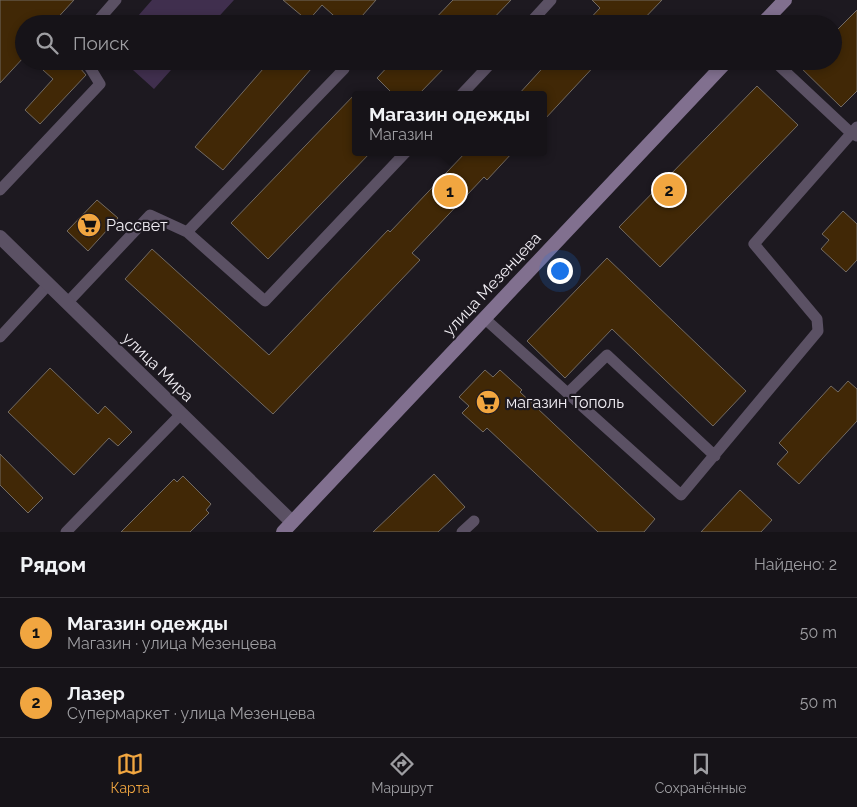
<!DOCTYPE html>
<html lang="ru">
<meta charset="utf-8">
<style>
body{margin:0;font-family:Raleway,sans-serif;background:#232025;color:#f1f3f6}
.you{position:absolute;left:559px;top:270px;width:18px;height:18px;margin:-12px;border:4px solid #fff;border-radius:50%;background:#1a73e8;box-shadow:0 0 0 8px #1a73e833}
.badge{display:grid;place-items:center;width:32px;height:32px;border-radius:50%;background:#f1a640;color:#111;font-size:16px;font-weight:700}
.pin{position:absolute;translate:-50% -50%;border:2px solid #fff;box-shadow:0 1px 5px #0006}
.popup{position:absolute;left:352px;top:91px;width:195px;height:65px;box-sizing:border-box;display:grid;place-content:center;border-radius:5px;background:#161318;filter:drop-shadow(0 1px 4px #0005);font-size:16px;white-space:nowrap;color:#9e9ea2}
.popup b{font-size:19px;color:#f1f3f6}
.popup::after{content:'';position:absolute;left:50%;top:100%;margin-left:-10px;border:10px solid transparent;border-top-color:#161318}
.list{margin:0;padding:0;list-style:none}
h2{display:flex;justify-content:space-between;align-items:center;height:65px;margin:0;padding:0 20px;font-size:21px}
h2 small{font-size:16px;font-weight:400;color:#9e9ea2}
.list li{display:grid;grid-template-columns:32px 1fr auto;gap:15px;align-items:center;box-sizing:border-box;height:70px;padding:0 20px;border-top:1px solid #353237}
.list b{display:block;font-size:19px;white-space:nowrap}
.list p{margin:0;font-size:16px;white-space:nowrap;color:#9e9ea2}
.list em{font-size:16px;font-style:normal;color:#9e9ea2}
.icon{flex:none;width:28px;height:28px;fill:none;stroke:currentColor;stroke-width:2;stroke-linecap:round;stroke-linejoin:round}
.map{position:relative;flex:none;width:857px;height:532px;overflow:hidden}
.search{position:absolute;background:#161318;box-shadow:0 2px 8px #0003;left:15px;right:15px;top:15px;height:55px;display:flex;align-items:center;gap:12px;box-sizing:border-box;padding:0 18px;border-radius:28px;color:#9e9ea2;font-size:19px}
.sheet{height:205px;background:#161318}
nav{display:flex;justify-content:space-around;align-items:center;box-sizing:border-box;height:70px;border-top:1px solid #353237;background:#161318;font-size:14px;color:#9e9ea2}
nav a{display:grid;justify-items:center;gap:2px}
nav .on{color:#f1a640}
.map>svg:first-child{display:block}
.green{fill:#402f4e}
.building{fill:#412806;stroke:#736b63}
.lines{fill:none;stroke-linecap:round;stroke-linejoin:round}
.service{stroke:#5b5164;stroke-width:11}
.tertiary{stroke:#5b5164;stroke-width:14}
.secondary{stroke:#81708f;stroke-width:14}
.labels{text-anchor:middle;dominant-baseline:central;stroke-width:4.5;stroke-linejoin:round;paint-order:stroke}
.poi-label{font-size:16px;fill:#f2eff5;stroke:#1d1920;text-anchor:start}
.street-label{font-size:16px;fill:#f2eff5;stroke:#1d1920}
</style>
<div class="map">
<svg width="857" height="532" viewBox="0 0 857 532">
<rect width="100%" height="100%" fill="#1d1920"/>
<path class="green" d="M 152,0 L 234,0 L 212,24 L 131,24 Z
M 123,61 L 162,61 L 171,70 L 154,89 Z"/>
<path class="building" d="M 0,0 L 74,0 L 52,24 L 24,24 L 24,57 L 0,83 Z
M 283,0 L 376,0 L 355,24 L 343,24 L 322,5 L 308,21 Z
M 453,0 L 511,0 L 488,24 L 430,24 Z
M 592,0 L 662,0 L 639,24 L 585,24 L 600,8 Z
M 857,10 L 857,91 L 841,107 L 794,61 L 833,61 L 833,34 Z
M 33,61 L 74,61 L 86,75 L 40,124 L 25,110 L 53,79 Z
M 270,61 L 318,61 L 223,170 L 195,147 Z
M 393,61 L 451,61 L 418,95 L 394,95 L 377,78 Z
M 549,61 L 599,61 L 544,120 L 544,95 L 518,95 Z
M 757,86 L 798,125 L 660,267 L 619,227 Z
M 356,93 L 356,152 L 371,152 L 268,259 L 231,223 Z
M 466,152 L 513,152 L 487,180 L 484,177 L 412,253 L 420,260 L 273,414 L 125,279 L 152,249 L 269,355 L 388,230 L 390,232 Z
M 97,200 L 118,218 L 88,251 L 67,231 Z
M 843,211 L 857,224 L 857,260 L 846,272 L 821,249 L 829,240 L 822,234 Z
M 607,258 L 746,391 L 713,426 L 612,329 L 565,378 L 527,341 Z
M 50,368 L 98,414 L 105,406 L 132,432 L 118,446 L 109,438 L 74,475 L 8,412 Z
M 485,370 L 493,377 L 500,370 L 522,390 L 520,392 L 655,519 L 644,532 L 598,532 L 487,428 L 483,432 L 462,413 L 469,406 L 459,397 Z
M 848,381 L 857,389 L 857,421 L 799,484 L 777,464 L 788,452 L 779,443 L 831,386 L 838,392 Z
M 0,454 L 43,498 L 28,513 L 0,485 Z
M 434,474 L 465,507 L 438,532 L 373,532 Z
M 183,476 L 211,504 L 206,510 L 209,513 L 190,532 L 121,532 L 174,479 L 177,482 Z
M 740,490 L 772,520 L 761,532 L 701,532 Z"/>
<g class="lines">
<path class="service" d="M 95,24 L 116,0
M 529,24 L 551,0
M 774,61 L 851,133 L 857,136
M 461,95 L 493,61
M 0,190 L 100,84 L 86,61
M 187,232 L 344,69
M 67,303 L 150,215 L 187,232 L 265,301 L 406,152
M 484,318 L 681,495 L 818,331 L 817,319 L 754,244 L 857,127
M 0,337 L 48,285
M 568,393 L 607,355 L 715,456
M 66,532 L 181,414
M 462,532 L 474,521"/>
<path class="tertiary" d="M 0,237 L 292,522"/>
<path class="secondary" d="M 762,24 L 785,0
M 283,532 L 727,61"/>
</g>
<defs>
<g id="supermarket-disc" transform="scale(1.25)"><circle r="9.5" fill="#f1a640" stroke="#1d1920"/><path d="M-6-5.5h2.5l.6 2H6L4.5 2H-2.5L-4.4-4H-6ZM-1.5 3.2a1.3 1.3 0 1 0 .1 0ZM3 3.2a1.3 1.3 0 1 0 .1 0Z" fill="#111"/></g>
</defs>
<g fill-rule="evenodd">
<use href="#supermarket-disc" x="89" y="225"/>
<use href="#supermarket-disc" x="488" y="402"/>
</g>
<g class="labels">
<g class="poi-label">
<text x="106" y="225">Рассвет</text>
<text x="506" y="402">магазин Тополь</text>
</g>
<g class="street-label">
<text transform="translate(492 284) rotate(-47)">улица Мезенцева</text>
<text transform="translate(158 367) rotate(44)">улица Мира</text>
</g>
</g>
</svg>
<div class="you"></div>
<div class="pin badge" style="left:450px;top:191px">1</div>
<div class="popup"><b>Магазин одежды</b>Магазин</div>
<div class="pin badge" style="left:669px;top:190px">2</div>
<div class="search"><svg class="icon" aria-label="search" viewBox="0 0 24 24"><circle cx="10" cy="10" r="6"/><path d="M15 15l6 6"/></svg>Поиск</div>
</div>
<section class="sheet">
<h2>Рядом<small>Найдено: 2</small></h2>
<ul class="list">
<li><span class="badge">1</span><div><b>Магазин одежды</b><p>Магазин · улица Мезенцева</p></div><em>50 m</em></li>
<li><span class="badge">2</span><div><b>Лазер</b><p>Супермаркет · улица Мезенцева</p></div><em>50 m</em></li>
</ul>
</section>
<nav>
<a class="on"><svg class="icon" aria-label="map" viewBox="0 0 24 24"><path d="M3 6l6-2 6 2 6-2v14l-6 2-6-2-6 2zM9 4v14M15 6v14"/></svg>Карта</a>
<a><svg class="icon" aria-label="directions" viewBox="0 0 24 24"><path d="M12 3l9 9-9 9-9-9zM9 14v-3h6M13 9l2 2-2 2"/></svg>Маршрут</a>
<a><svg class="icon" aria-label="saved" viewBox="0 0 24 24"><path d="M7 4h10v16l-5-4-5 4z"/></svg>Сохранённые</a>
</nav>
